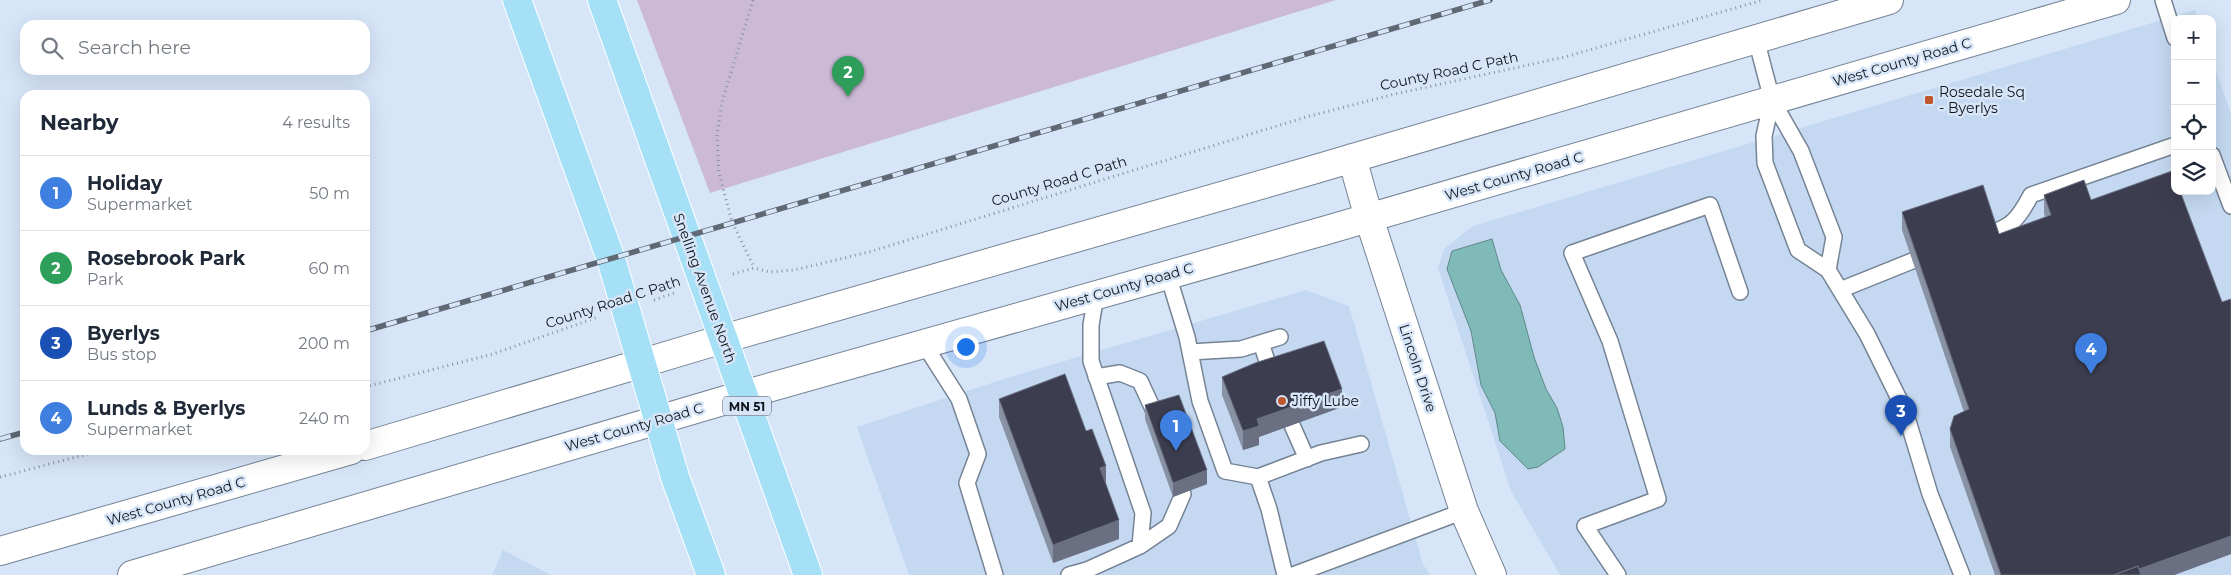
<!DOCTYPE html>
<meta charset="utf-8">
<style>
body{margin:0;font-family:Montserrat,sans-serif;background:#f2f2f3;color:#1f2937}
.controls{position:absolute;right:15px;top:15px;display:grid;overflow:hidden;border-radius:10px;box-shadow:0 5px 20px #0002}
.controls button{width:45px;height:45px;display:grid;place-items:center;padding:0;border:0;border-bottom:1px solid #e0e1e3;background:#fff;color:#1f2937;font:25px sans-serif}
.you{position:absolute;left:965px;top:346px;width:18px;height:18px;margin:-12px;border:4px solid #fff;border-radius:50%;background:#1a73e8;box-shadow:0 0 0 8px #1a73e833}
.badge{display:grid;place-items:center;width:32px;height:32px;border-radius:50%;background:#ea580c;color:#fff;font-size:16px;font-weight:700}
.pin{position:absolute;translate:-50% -41px;filter:drop-shadow(0 1px 2px #0008)}
.pin::after{content:'';position:absolute;top:26px;width:18px;height:15px;background:inherit;clip-path:polygon(0 0,100% 0,50% 100%)}
.list{margin:0;padding:0;list-style:none}
h2{display:flex;justify-content:space-between;align-items:center;height:65px;margin:0;padding:0 20px;font-size:21px}
h2 small{font-size:16px;font-weight:400;color:#747a83}
.list li{display:grid;grid-template-columns:32px 1fr auto;gap:15px;align-items:center;box-sizing:border-box;height:75px;padding:0 20px;border-top:1px solid #e0e1e3}
.list b{display:block;font-size:19px;white-space:nowrap}
.list p{margin:0;font-size:16px;white-space:nowrap;color:#747a83}
.list em{font-size:16px;font-style:normal;color:#747a83}
.icon{flex:none;width:28px;height:28px;fill:none;stroke:currentColor;stroke-width:2;stroke-linecap:round;stroke-linejoin:round}
.map{position:relative;flex:none;width:2231px;height:575px;overflow:hidden}
.search{position:absolute;background:#fff;box-shadow:0 5px 20px #0002;left:20px;top:20px;width:350px;height:55px;display:flex;align-items:center;gap:12px;box-sizing:border-box;padding:0 18px;border-radius:15px;color:#747a83;font-size:19px}
.panel{position:absolute;background:#fff;box-shadow:0 5px 20px #0002;left:20px;top:90px;width:350px;height:365px;border-radius:15px}
.map>svg:first-child{display:block}
.built{fill:#c4d9f1}
.green{fill:#cbb9d6}
.water{fill:#80bab8;stroke:#5e8889}
.lines{fill:none;stroke-linecap:round;stroke-linejoin:round}
.lane-casing{stroke:#758394;stroke-width:18}
.secondary-casing{stroke:#758394;stroke-width:30}
.highway-casing{stroke:#fff;stroke-width:30}
.path{stroke:#8994a2;stroke-width:3;stroke-dasharray:1 4;stroke-linecap:butt}
.lane{stroke:#fff;stroke-width:15}
.secondary{stroke:#fff;stroke-width:28}
.highway{stroke:#a5e0f6;stroke-width:28}
.rail-casing{stroke:#5f6873;stroke-width:5.5}
.rail{stroke:#d6e5f8;stroke-width:4;stroke-dasharray:11;stroke-linecap:butt}
.wall{fill:#8991a4}
.shaded-wall{fill:#6a6f82}
.building{fill:#3c3d4f;stroke:#6a6f82}
.poi-dot{fill:#bf582d;stroke:#d6e5f8;stroke-width:2}
.labels{text-anchor:middle;dominant-baseline:central;stroke-width:5;stroke-linejoin:round;paint-order:stroke}
.shield{fill:#d6e5f8;stroke:#4b535d;stroke-width:1}
.shield-label{font-size:12px;font-weight:bold;fill:#0f141b}
.street-label{font-size:14px;fill:#0f141b;stroke:#d6e5f8}
.poi-label{font-size:14px;fill:#0f141b;stroke:#d6e5f8;text-anchor:start}
</style>
<div class="map">
<svg width="2231" height="575" viewBox="0 0 2231 575">
<rect width="100%" height="100%" fill="#d6e5f8"/>
<path class="built" d="M 2195,10 L 2198,19 L 2175,19 L 2175,191 L 2212,191 L 2212,60 L 2231,114 L 2231,575 L 1560,575 L 1511,491 L 1438,268 L 1444,249 L 1473,226 Z
M 1306,290 L 1349,306 L 1423,564 L 1430,575 L 909,575 L 857,427 L 1010,377 Z
M 503,550 L 551,575 L 492,575 Z"/>
<path class="green" d="M 637,0 L 1336,0 L 710,193 Z"/>
<path class="water" d="M 1492,239 L 1501,270 L 1520,305 L 1534,357 L 1546,389 L 1557,408 L 1563,427 L 1565,449 L 1538,467 L 1528,469 L 1500,441 L 1495,413 L 1481,385 L 1471,331 L 1447,269 L 1452,251 Z"/>
<g class="lines">
<g class="lane-casing">
<path id="lane" d="M 2163,0 L 2175,38
M 1756,39 L 1772,100 L 1801,151 L 1834,237 L 1828,270
M 1772,100 L 1764,136 L 1765,163 L 1798,250 L 1828,270 L 1867,334 L 1905,411 L 1930,494 L 1962,575
M 2212,155 L 2231,206
M 1980,237 C 2010,227 2016,224 2031,195 L 2175,145
M 1168,275 L 1187,337 L 1200,401 L 1225,471 L 1258,477
M 1840,290 L 1932,253
M 1261,343 L 1273,379
M 924,344 L 959,399 L 978,454 L 967,483 L 995,575
M 1190,352 L 1241,349 L 1280,337
M 1096,377 L 1120,373 L 1140,381 L 1159,422
M 1284,407 L 1307,459
M 1140,546 L 1169,526 L 1183,494 L 1176,474
M 1069,575 L 1087,570 L 1140,546 L 1143,513 L 1091,361 L 1091,325 L 1096,295
M 1285,575 L 1269,509 L 1258,477 L 1321,453 L 1361,444
M 1293,575 L 1464,511
M 1618,575 L 1585,526 L 1658,499 L 1610,341 L 1572,253 L 1710,205 L 1740,292"/>
</g>
<g class="secondary-casing">
<path id="secondary" d="M 1352,158 L 1369,218 L 1464,511 L 1492,575
M 365,446 L 723,339 L 1309,171 L 1889,0
M 0,551 L 351,450
M 132,575 L 743,395 L 1327,230 L 2116,0"/>
</g>
<g class="highway-casing">
<path id="highway" d="M 517,0 L 611,259 L 675,477 L 711,575
M 602,0 L 808,575"/>
</g>
<path class="path" d="M 753,0 L 722,102 L 717,135 L 719,173 L 732,222 L 754,267
M 733,274 L 754,268 L 770,272 L 794,270 L 869,252 L 1306,117 L 1395,94 L 1565,57 L 1763,0
M 654,300 L 674,293
M 365,387 L 493,354 L 598,317
M 0,477 L 103,450"/>
<use href="#lane" class="lane"/>
<use href="#secondary" class="secondary"/>
<use href="#highway" class="highway"/>
<g class="rail-casing">
<path id="rail" d="M 365,331 L 1490,0
M 0,439 L 25,432"/>
</g>
<use href="#rail" class="rail"/>
</g>
<path class="wall" d="M 2044,195 L 2091,200 L 2231,554 L 2174,575 L 1995,575 L 1950,447 L 1950,429 L 1964,412 L 1902,230 L 1902,212 L 1999,234 L 2045,217 L 2044,213 Z
M 1222,377 L 1342,407 L 1259,437 L 1259,445 L 1243,450 L 1222,395 Z
M 999,399 L 1106,484 L 1119,539 L 1053,563 L 999,417 Z
M 1145,405 L 1207,484 L 1173,497 L 1145,419 Z"/>
<path class="shaded-wall" d="M 1342,389 L 1342,407 L 1259,437 L 1259,445 L 1243,450 L 1243,431 L 1257,419 Z
M 1106,466 L 1106,485 L 1100,468 Z
M 1207,470 L 1207,484 L 1173,497 L 1173,483 Z
M 1119,520 L 1119,539 L 1053,563 L 1053,545 Z
M 2231,536 L 2231,554 L 2174,575 L 2123,575 Z"/>
<path class="building" d="M 2172,171 L 2175,179 L 2175,191 L 2180,191 L 2222,302 L 2231,299 L 2231,536 L 2139,569 L 2138,566 L 2114,575 L 2001,575 L 1950,429 L 1954,416 L 1969,409 L 1902,212 L 1983,185 L 1999,234 L 2051,215 L 2044,195 L 2084,180 L 2091,200 Z
M 1324,341 L 1342,389 L 1257,419 L 1259,426 L 1243,431 L 1222,377 L 1255,363 Z
M 1065,374 L 1086,431 L 1092,429 L 1106,466 L 1100,468 L 1119,520 L 1053,545 L 999,399 Z
M 1179,395 L 1207,470 L 1173,483 L 1145,405 Z
M 2138,566 L 2141,575 L 2114,575 Z"/>
<g class="poi-dot">
<rect x="1924" y="95" width="10" height="10" rx="2.5"/>
<circle cx="1282" cy="401" r="5"/>
</g>
<g class="labels">
<rect class="shield" x="723" y="396.5" width="48" height="19" rx="4"/>
<g class="shield-label">
<text x="747" y="406">MN 51</text>
</g>
<g class="street-label">
<text transform="translate(1902 62) rotate(-16)">West County Road C</text>
<text transform="translate(1449 71) rotate(-12)">County Road C Path</text>
<text transform="translate(1514 176) rotate(-16)">West County Road C</text>
<text transform="translate(1059 181) rotate(-17)">County Road C Path</text>
<text transform="translate(1124 287) rotate(-16)">West County Road C</text>
<text transform="translate(705 288) rotate(70)">Snelling Avenue North</text>
<text transform="translate(613 302) rotate(-18)">County Road C Path</text>
<text transform="translate(1418 368) rotate(72)">Lincoln Drive</text>
<text transform="translate(634 427) rotate(-16)">West County Road C</text>
<text transform="translate(176 501) rotate(-16)">West County Road C</text>
</g>
<g class="poi-label">
<text x="1939" y="92">Rosedale Sq<tspan x="1939" dy="16">- Byerlys</tspan></text>
<text x="1292" y="401">Jiffy Lube</text>
</g>
</g>
</svg>
<div class="controls">
<button>+</button>
<button>−</button>
<button><svg class="icon" aria-label="locate" viewBox="0 0 24 24"><circle cx="12" cy="12" r="6"/><path d="M12 2v4M12 18v4M2 12h4M18 12h4"/></svg></button>
<button><svg class="icon" aria-label="layers" viewBox="0 0 24 24"><path d="M12 4l9 5-9 5-9-5zM3 14l9 5 9-5"/></svg></button>
</div>
<div class="you"></div>
<div class="pin badge" style="left:1176px;top:451px;background:#3f7fe0">1</div>
<div class="pin badge" style="left:848px;top:97px;background:#2e9e5b">2</div>
<div class="pin badge" style="left:1901px;top:436px;background:#1a4fb4">3</div>
<div class="pin badge" style="left:2091px;top:374px;background:#3f7fe0">4</div>
<div class="search"><svg class="icon" aria-label="search" viewBox="0 0 24 24"><circle cx="10" cy="10" r="6"/><path d="M15 15l6 6"/></svg>Search here</div>
<section class="panel">
<h2>Nearby<small>4 results</small></h2>
<ul class="list">
<li><span class="badge" style="background:#3f7fe0">1</span><div><b>Holiday</b><p>Supermarket</p></div><em>50 m</em></li>
<li><span class="badge" style="background:#2e9e5b">2</span><div><b>Rosebrook Park</b><p>Park</p></div><em>60 m</em></li>
<li><span class="badge" style="background:#1a4fb4">3</span><div><b>Byerlys</b><p>Bus stop</p></div><em>200 m</em></li>
<li><span class="badge" style="background:#3f7fe0">4</span><div><b>Lunds &amp; Byerlys</b><p>Supermarket</p></div><em>240 m</em></li>
</ul>
</section>
</div>
